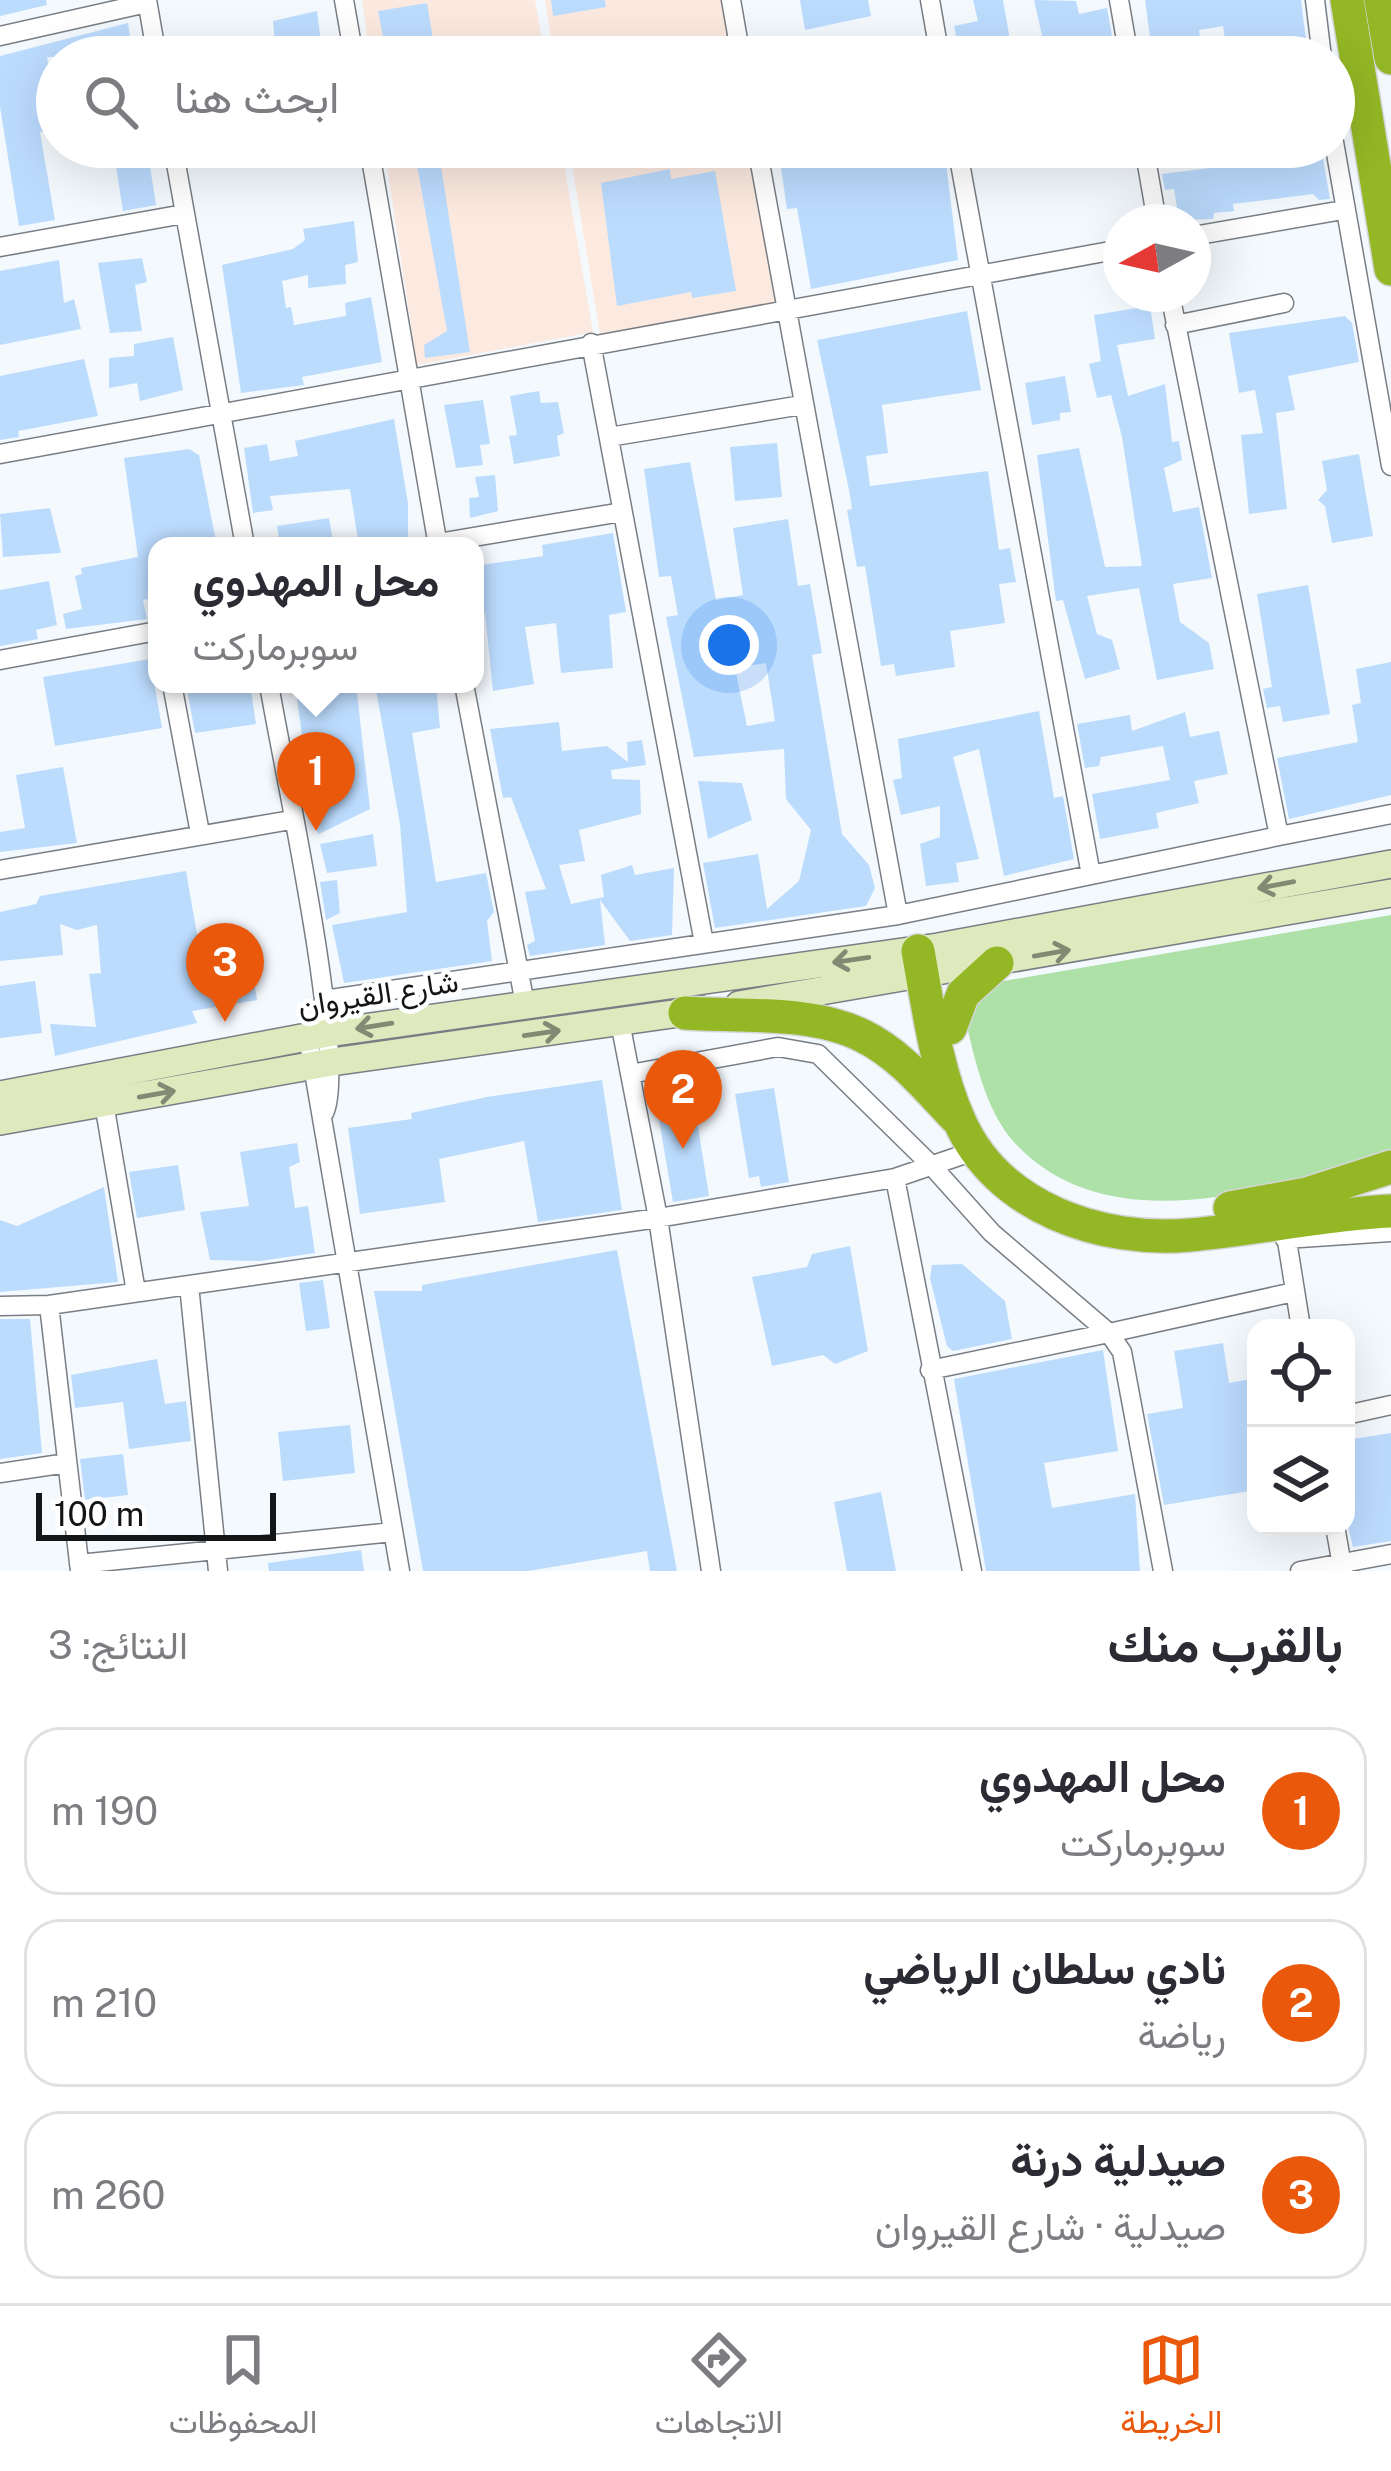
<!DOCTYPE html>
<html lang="ar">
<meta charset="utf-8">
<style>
body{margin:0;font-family:"Public Sans",Vazirmatn,sans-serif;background:#f2f2f3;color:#2b2b33;direction:rtl}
.controls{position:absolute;right:36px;bottom:36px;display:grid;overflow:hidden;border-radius:24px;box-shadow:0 12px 48px #0002}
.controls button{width:108px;height:108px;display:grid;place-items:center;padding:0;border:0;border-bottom:3px solid #e1e1e2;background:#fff;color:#2b2b33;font:60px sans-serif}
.compass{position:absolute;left:1103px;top:204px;width:108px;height:108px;border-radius:50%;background:#fff;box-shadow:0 12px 48px #0002;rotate:262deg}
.scale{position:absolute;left:36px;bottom:30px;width:240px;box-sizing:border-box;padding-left:12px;border:6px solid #131517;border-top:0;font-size:33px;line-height:42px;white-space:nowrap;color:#131517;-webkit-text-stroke:9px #fff;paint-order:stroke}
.you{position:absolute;left:729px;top:645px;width:42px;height:42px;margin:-30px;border:9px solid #fff;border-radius:50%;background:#1a73e8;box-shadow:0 0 0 18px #1a73e833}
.badge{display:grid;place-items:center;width:78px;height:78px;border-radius:50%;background:#ea580c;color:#fff;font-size:39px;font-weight:700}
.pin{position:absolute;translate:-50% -99px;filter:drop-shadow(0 3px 6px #0008)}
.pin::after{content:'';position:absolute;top:63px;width:42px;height:36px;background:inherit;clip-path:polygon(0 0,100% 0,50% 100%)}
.popup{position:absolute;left:148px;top:537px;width:336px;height:156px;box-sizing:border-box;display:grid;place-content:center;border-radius:24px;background:#fff;filter:drop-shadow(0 3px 9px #0005);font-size:39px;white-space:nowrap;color:#7c7c81}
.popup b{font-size:45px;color:#2b2b33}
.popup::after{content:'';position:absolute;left:50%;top:100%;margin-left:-24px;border:24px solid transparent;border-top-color:#fff}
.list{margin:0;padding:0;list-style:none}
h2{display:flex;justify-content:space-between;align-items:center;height:156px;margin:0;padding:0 48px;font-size:51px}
h2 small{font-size:39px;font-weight:400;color:#7c7c81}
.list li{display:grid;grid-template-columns:78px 1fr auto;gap:36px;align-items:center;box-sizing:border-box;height:168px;margin:0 24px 24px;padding:0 24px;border:3px solid #e1e1e2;border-radius:36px}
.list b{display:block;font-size:45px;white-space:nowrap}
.list p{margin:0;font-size:39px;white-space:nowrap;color:#7c7c81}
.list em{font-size:39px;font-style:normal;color:#7c7c81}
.icon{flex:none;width:66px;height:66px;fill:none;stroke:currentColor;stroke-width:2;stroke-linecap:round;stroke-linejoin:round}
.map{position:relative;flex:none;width:1391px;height:1571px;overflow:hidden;direction:ltr}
.search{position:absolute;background:#fff;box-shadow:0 12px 48px #0002;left:36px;right:36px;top:36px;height:132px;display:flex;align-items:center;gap:30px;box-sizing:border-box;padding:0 42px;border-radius:66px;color:#7c7c81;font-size:45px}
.sheet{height:732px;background:#fff}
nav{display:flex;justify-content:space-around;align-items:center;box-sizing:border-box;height:168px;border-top:3px solid #e1e1e2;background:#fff;font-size:33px;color:#7c7c81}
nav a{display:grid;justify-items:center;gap:6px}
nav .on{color:#ea580c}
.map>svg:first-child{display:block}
.education{fill:#fceae0}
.green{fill:#ade1a7}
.building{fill:#bcdcfe;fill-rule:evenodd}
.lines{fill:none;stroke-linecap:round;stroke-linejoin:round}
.street-casing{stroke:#797e84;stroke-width:21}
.secondary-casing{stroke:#797e84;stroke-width:30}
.highway-casing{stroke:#d5d5d5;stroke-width:36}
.street{stroke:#fff;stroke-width:18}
.secondary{stroke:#dfe9be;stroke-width:27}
.highway{stroke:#93b725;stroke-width:33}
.oneway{stroke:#838a73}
.labels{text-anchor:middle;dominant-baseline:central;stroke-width:9;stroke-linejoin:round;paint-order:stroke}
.street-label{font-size:30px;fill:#131517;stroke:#fff}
</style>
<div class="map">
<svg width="1391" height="1571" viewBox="0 0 1391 1571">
<rect width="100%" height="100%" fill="#f4f9fe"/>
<path class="education" d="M 362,0 L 535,0 L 545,57 L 370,57 Z
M 545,0 L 731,0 L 741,57 L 554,57 Z
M 384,147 L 561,147 L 593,332 L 417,365 Z
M 569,147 L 756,147 L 784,309 L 601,340 Z"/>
<path class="green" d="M 1391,915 L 1391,1149 L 1378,1156 C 1267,1191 1104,1243 1013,1141 C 986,1110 975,1061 966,1022 L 986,984 Z"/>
<path class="building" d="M 0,0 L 46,0 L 47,5 L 0,16 Z
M 551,0 L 605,0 L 606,7 L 553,16 Z
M 800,0 L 868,0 L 871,16 L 805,30 Z
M 973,0 L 1003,0 L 1011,46 L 1043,40 L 1034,0 L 1076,1 L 1079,14 L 1107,8 L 1113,42 L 1088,47 L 1090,57 L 960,57 L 954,26 L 978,21 Z
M 1145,0 L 1301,0 L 1306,40 L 1288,42 L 1290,57 L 1248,57 L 1249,48 L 1227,51 L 1223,26 L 1199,30 L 1201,44 L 1152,52 Z
M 427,3 L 436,57 L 387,57 L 378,11 Z
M 317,11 L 322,51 L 276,57 L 273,21 Z
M 128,23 L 133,57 L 47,57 L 52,85 L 47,87 L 56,129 L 40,132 L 55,220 L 19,226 L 0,107 L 0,56 Z
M 113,147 L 147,147 L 156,205 L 123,211 Z
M 277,147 L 341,147 L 341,156 L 280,163 Z
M 427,147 L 438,147 L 470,352 L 425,358 L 424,345 L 447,331 L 414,149 Z
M 778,147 L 944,147 L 958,260 L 811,289 L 797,208 L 787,209 Z
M 1232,147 L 1321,147 L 1330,199 L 1319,200 L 1313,194 L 1233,204 L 1234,211 L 1214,213 L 1213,219 L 1179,220 L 1174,189 L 1165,190 L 1162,174 L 1234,165 Z
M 670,169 L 671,179 L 715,171 L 736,291 L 692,298 L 691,292 L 617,306 L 601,183 Z
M 354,221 L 358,262 L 345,265 L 346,284 L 308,288 L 308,275 L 282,281 L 286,308 L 291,307 L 294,325 L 346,316 L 345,303 L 371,297 L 382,362 L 302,377 L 304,385 L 241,393 L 222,265 L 293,249 L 305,240 L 303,229 Z
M 142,258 L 147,282 L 135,285 L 142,331 L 110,333 L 98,263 Z
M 59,260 L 64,303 L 74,299 L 81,329 L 0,345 L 0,271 Z
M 1150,306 L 1155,339 L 1117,345 L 1128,396 L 1165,384 L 1172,442 L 1179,441 L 1182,460 L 1164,468 L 1173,512 L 1199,507 L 1212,578 L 1173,584 L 1180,622 L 1209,643 L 1214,669 L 1157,680 L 1139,588 L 1087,596 L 1097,634 L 1112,640 L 1120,669 L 1085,679 L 1063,600 L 1056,601 L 1037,455 L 1079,448 L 1105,567 L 1142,566 L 1122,437 L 1111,395 L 1097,398 L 1089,364 L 1101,361 L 1094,315 Z
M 967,311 L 981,390 L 882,405 L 888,453 L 866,456 L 870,486 L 988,471 L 999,550 L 1010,548 L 1016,582 L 999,584 L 1005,623 L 950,631 L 955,667 L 896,676 L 894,664 L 881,666 L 865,566 L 857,567 L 847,510 L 852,509 L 849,490 L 817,340 Z
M 1345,316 L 1352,323 L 1359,362 L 1288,376 L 1295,410 L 1276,413 L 1287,509 L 1249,514 L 1241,435 L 1263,433 L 1255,390 L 1239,393 L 1229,333 Z
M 173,337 L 183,390 L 140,401 L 137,383 L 109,388 L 109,358 L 134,356 L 134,344 Z
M 84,359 L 98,416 L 18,431 L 19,437 L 0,440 L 0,376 Z
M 1065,376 L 1071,412 L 1060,413 L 1060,420 L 1032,425 L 1025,383 Z
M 539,391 L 541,403 L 558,402 L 564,433 L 557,436 L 560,456 L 514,464 L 509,436 L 517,435 L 510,396 Z
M 483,400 L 490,444 L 480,445 L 483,465 L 456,468 L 444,405 Z
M 394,419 L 408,503 L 408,546 L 359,546 L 350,489 L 270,496 L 273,510 L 253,513 L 244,448 L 267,444 L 270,461 L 298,456 L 295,441 Z
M 777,443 L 782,497 L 735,501 L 730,447 Z
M 189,449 L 199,455 L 217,546 L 157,546 L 157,597 L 143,600 L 147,619 L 66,629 L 63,614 L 82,609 L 75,576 L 82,574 L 81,568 L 138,557 L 124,458 Z
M 1359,454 L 1373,536 L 1332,543 L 1325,506 L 1318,500 L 1327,490 L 1322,461 Z
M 690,462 L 716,600 L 743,595 L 733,528 L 788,519 L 798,586 L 810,584 L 822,653 L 812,655 L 842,834 L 869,865 L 875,888 L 866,906 L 715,928 L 703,863 L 758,854 L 767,909 L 799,881 L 811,830 L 786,799 L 784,749 L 694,757 L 666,617 L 678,615 L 671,576 L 659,577 L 644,469 ZM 766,663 L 775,721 L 747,726 L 735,668 Z
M 495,475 L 498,511 L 470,518 L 469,498 L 479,497 L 475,477 Z
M 50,508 L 61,553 L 3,557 L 0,514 Z
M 329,518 L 334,546 L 280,546 L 277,526 Z
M 613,533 L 626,612 L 609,615 L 613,668 L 561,673 L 556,623 L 525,627 L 534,684 L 493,691 L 485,613 L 475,612 L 475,566 L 543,556 L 542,545 Z
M 49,581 L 57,625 L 36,630 L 38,639 L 0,646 L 0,590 Z
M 1308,585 L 1330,714 L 1283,722 L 1280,706 L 1267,708 L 1263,689 L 1272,687 L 1257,594 Z
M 150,659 L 162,728 L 55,746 L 43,677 Z
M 1391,662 L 1391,795 L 1289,819 L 1277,758 L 1358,742 L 1352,705 L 1361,703 L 1356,669 Z
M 186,684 L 250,684 L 256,724 L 195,733 Z
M 308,684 L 356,684 L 370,809 L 319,834 L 307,816 L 299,758 L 305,757 L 297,699 Z
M 375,684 L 436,684 L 440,728 L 412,733 L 436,882 L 486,873 L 494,912 L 487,921 L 492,961 L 344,983 L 332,925 L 407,912 L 400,824 Z
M 1039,711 L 1054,798 L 1063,796 L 1074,859 L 1004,876 L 979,749 L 953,757 L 979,859 L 956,863 L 959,882 L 926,886 L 920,844 L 940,837 L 940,806 L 901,815 L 893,780 L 902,778 L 898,739 Z
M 1185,712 L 1190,737 L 1219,731 L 1228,774 L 1194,781 L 1199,803 L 1156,813 L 1159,828 L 1100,839 L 1092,794 L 1170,780 L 1163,746 L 1101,757 L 1099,766 L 1085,768 L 1077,724 L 1130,715 L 1132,731 Z
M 559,722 L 562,751 L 607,746 L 628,762 L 627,742 L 642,740 L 646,765 L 611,770 L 612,779 L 640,780 L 641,814 L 579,830 L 585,861 L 559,865 L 571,904 L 604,897 L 601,875 L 632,865 L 635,875 L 674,868 L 672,935 L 630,941 L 600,900 L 605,945 L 530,956 L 527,945 L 535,941 L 525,892 L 546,889 L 511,797 L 503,798 L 490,729 Z
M 63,767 L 77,843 L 0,852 L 0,832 L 25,828 L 16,775 Z
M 698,781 L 742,783 L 752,820 L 708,839 Z
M 373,834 L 377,866 L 327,873 L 320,844 Z
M 186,871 L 198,940 L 203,947 L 248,940 L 257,1000 L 192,1011 L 197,1023 L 55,1056 L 50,1024 L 96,1027 L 89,974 L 101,973 L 97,925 L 77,930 L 60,924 L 63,955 L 0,961 L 0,912 L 36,904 L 40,896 Z
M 337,880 L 340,913 L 326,920 L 320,882 Z
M 35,981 L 42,1033 L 0,1038 L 0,986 Z
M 602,1080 L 622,1210 L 538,1222 L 524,1141 L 439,1159 L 445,1202 L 360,1214 L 348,1128 L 412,1119 L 411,1113 L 487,1097 Z
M 774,1088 L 789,1182 L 761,1187 L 759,1176 L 749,1178 L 735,1094 Z
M 693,1095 L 709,1196 L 673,1202 L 656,1102 Z
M 297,1143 L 300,1162 L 289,1167 L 295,1208 L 308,1206 L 315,1253 L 260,1261 L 210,1260 L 200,1212 L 249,1206 L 240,1152 Z
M 178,1165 L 185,1210 L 137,1218 L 129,1172 Z
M 104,1187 L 118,1282 L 0,1292 L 0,1220 L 17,1226 Z
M 850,1246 L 868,1351 L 835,1364 L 823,1355 L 772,1366 L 752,1277 L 807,1267 L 812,1254 Z
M 617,1250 L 677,1571 L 650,1571 L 647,1551 L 528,1571 L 423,1571 L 374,1291 L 422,1291 L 422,1285 Z
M 962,1264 L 1005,1301 L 1012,1339 L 953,1351 L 947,1346 L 930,1278 L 932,1265 Z
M 323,1280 L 330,1328 L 306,1331 L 299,1283 Z
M 0,1319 L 30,1319 L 42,1453 L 0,1459 Z
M 1223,1343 L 1229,1383 L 1256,1378 L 1256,1490 L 1164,1505 L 1147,1414 L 1183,1408 L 1174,1351 Z
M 1103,1350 L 1118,1451 L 1044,1463 L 1052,1508 L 1135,1494 L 1140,1571 L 986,1571 L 954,1379 Z
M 157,1359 L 165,1404 L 186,1401 L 191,1441 L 129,1449 L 123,1402 L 75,1408 L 71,1375 Z
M 350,1425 L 355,1473 L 283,1481 L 278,1432 Z
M 1391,1433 L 1391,1541 L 1353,1547 L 1346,1518 L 1346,1440 Z
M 123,1454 L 128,1495 L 85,1500 L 80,1459 Z
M 881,1492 L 896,1571 L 847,1571 L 834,1502 Z
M 361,1550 L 364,1571 L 269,1571 L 268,1563 Z"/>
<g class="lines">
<g class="street-casing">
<path id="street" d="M 147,0 L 157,57
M 344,0 L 354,57
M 731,0 L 741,57
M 930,0 L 940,57
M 1119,0 L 1129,57
M 1315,0 L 1322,57
M 0,36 L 147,3
M 1334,142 L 1391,466
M 173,147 L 245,546
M 369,147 L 438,546
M 1144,147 L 1157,222
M 1193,236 L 1343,210
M 0,247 L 184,214
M 1175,325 L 1284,303
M 591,343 L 704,943
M 609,437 L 802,405
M 0,454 L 1121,249
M 438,543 L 622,512
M 0,660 L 157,631
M 172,684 L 200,833
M 269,684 C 281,759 349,1063 324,1113
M 464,684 L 525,1004
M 1279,836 L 1391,814
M 0,870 L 291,820
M 1091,875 L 1279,836 L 1170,294
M 898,915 L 1091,875 L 957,147
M 324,1000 L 898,915 L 757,147
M 620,1022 L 658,1218 L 711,1571
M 308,1037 L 400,1571
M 630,1074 L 778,1047 L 818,1054 L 931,1165 L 992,1233 L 1109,1333 L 1294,1292
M 104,1103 L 136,1292
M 895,1178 L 972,1571
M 1284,1222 L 1301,1328
M 1285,1239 L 1391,1232
M 189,1285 L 218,1571
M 49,1305 L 80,1571
M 0,1306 L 49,1305 L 658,1218 L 895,1178 L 977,1150
M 930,1370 L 1109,1333 L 1122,1352 L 1163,1571
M 1346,1415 L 1391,1405
M 0,1473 L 67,1463
M 1335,1526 L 1343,1571
M 79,1564 L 393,1532
M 1300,1571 L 1391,1554"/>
</g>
<g class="secondary-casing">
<path id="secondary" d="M 739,1005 L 1391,893
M 0,1095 L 328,1033 L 938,947 L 1391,864
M 0,1121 L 332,1062 L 701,1010"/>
</g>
<g class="highway-casing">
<path id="highway" d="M 1347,0 L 1391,269
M 1381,0 L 1391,58
M 918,951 C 928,1006 936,1069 959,1120 C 997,1208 1101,1243 1190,1235 C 1258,1229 1323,1214 1391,1211
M 685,1013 C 741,1017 812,1010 863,1036 C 900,1054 927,1088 955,1117
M 950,1028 L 963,994 L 997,963
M 1230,1208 L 1307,1194 L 1391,1167"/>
</g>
<use href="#street" class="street"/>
<use href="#secondary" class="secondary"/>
<use href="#highway" class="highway"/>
</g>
<defs><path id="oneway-shaft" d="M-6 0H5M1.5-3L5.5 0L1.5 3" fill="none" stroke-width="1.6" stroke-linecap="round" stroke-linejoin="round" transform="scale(3)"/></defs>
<g class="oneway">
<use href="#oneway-shaft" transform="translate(1276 885) rotate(169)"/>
<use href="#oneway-shaft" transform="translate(1052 953) rotate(-10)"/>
<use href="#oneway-shaft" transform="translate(851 960) rotate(172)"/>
<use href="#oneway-shaft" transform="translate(374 1026) rotate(171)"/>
<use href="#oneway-shaft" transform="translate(542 1033) rotate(-8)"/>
<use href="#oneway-shaft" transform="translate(157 1094) rotate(-10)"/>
</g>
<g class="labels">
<g class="street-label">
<text transform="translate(378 993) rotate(-9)">شارع القيروان</text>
</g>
</g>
</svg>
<div class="controls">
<button><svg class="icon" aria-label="locate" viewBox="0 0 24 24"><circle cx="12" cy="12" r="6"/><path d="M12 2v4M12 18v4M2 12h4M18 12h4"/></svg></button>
<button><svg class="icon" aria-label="layers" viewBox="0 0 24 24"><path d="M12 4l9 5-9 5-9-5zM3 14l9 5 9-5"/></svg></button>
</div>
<svg class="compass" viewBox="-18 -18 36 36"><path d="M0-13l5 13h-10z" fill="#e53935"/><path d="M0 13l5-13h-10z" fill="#7c7c81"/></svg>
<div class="scale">100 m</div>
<div class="you"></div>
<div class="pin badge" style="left:316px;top:831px">1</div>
<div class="popup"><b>محل المهدوي</b>سوبرماركت</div>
<div class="pin badge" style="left:683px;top:1149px">2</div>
<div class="pin badge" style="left:225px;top:1022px">3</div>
<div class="search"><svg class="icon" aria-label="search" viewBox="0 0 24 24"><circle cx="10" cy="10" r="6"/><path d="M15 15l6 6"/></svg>ابحث هنا</div>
</div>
<section class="sheet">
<h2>بالقرب منك<small>النتائج: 3</small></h2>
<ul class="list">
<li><span class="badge">1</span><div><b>محل المهدوي</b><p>سوبرماركت</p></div><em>190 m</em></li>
<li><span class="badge">2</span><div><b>نادي سلطان الرياضي</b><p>رياضة</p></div><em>210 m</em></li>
<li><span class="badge">3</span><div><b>صيدلية درنة</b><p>صيدلية · شارع القيروان</p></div><em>260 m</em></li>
</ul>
</section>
<nav>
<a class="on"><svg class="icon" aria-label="map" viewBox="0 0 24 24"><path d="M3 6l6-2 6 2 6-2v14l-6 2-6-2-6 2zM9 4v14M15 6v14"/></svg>الخريطة</a>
<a><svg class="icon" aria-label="directions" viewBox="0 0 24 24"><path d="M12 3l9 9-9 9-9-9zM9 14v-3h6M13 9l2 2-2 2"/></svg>الاتجاهات</a>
<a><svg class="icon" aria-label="saved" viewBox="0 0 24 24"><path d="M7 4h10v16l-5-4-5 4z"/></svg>المحفوظات</a>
</nav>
